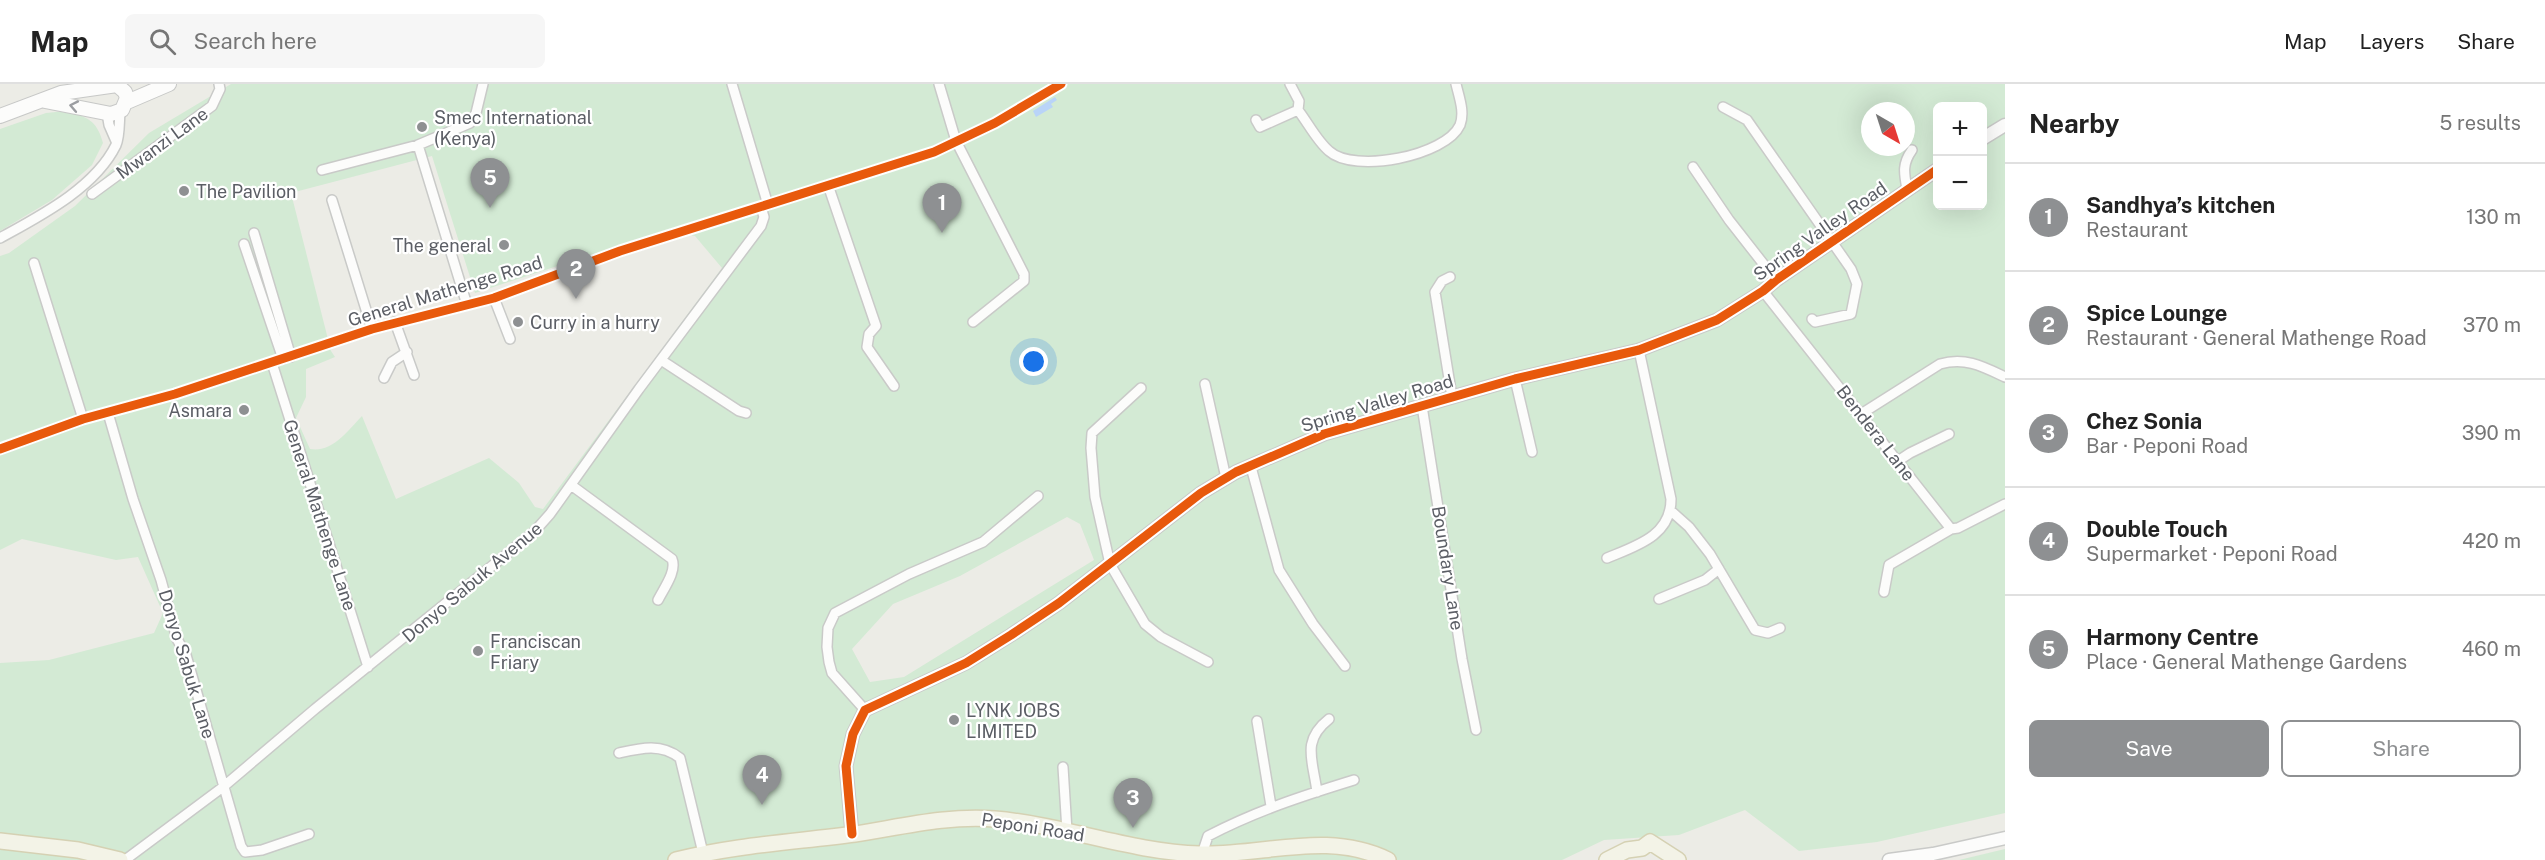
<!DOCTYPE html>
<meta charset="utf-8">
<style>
body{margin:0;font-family:"Public Sans",sans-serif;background:#f6f6f6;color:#222}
.controls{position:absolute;right:18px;top:18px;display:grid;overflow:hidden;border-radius:9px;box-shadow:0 6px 24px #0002}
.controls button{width:54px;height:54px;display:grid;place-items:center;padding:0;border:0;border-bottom:2px solid #e0e0e0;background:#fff;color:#222;font:30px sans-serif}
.compass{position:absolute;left:1861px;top:18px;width:54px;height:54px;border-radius:50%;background:#fff;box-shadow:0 6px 24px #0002;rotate:141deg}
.you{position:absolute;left:1034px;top:278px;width:21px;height:21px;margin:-15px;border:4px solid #fff;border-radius:50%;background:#1a73e8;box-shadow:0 0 0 9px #1a73e833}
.badge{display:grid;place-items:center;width:39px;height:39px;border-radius:50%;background:#8e9092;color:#fff;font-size:20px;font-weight:700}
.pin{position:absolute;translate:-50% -50px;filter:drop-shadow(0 2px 3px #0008)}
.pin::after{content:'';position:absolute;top:32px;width:21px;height:18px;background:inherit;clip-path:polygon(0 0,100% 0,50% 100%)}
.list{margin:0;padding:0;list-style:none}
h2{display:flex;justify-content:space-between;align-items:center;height:78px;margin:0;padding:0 24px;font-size:26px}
h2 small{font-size:20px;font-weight:400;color:#767676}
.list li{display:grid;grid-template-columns:39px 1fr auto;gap:18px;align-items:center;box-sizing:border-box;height:108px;padding:0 24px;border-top:2px solid #e0e0e0}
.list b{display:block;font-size:22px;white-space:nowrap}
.list p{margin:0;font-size:20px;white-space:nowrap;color:#767676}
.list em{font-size:20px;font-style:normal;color:#767676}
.actions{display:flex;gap:12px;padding:18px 24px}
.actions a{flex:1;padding:14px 0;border:2px solid #8e9092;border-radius:9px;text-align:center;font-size:21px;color:#8e9092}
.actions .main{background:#8e9092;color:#fff}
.icon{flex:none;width:33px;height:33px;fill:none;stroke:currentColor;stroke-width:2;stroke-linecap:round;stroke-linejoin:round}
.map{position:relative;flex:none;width:2005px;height:776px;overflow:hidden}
header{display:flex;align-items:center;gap:36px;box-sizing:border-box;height:84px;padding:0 30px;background:#fff;border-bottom:2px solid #e0e0e0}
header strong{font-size:28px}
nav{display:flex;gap:33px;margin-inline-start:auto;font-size:21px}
.search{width:420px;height:54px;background:#f6f6f6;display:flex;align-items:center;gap:15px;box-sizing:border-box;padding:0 21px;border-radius:9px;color:#767676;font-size:22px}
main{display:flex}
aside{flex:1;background:#fff}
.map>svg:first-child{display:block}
.green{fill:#d3ead4;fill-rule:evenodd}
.water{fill:#b9d4f8}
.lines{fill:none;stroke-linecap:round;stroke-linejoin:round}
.minor-casing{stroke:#c9cac8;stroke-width:12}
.tertiary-casing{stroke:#c9cac8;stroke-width:15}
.secondary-casing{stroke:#c7c8c7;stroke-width:16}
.primary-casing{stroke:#d5d1b3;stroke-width:18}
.minor{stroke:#fcfcfb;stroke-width:9}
.tertiary{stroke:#fcfcfb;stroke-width:12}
.secondary{stroke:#fcfcfb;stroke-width:14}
.primary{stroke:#f3f3e7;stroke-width:15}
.cycleway-casing{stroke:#fff;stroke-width:13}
.cycleway{stroke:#e8590c;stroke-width:9}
.oneway{stroke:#9b9da1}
.poi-dot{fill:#8e9092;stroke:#fff;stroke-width:2}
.labels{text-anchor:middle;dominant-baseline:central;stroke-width:4.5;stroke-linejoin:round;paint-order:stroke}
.poi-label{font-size:18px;fill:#5b5e65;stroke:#fff;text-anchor:start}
.street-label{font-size:18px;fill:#5b5e65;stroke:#fff}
</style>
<header>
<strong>Map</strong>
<div class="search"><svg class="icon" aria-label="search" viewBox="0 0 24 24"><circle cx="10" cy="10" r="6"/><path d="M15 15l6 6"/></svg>Search here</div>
<nav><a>Map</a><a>Layers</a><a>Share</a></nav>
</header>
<main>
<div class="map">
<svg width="2005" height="776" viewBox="0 0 2005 776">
<rect width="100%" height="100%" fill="#ecece6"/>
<path class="green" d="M 231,0 L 2005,0 L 2005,729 L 1877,758 L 1799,767 L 1745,726 L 1679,751 L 1604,756 L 1562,776 L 0,776 L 0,579 L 49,576 L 154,549 L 163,529 L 138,473 L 116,476 L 22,455 L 0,466 L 0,172 L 9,169 L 75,122 L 149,49 ZM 1938,22 L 1982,22 L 1982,122 L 1938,122 ZM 1870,27 L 1906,27 L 1906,63 L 1870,63 ZM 432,72 L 475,209 L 667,146 L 695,152 L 722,184 L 543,425 L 535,423 L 519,399 L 489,374 L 396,415 L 362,332 C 348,346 333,369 310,365 L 296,334 L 306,313 L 306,285 L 335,273 L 331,267 L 291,109 ZM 1067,433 L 1080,440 L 1094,476 L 904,593 L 870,598 L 852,565 L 893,520 L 960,492 Z
M 66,27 C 87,33 97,36 103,59 L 92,81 L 52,116 L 0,147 L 0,45 L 46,29 Z
M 2005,765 L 2005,776 L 1959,776 Z"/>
<path class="water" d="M 1055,13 L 1057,16 L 1051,20 L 1053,23 L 1036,33 L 1033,27 Z"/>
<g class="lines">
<g class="minor-casing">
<path id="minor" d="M 732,0 L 768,121
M 939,0 L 956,57 L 1024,190 L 1024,197 L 973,238
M 1723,23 L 1747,36 L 1851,185 L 1857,200 L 1851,230 L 1815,238 L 1812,235
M 1298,26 C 1308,39 1317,57 1329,67 C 1354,90 1446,72 1460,41 C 1465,28 1459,13 1456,0
M 107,29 L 109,41 L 116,57
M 1256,36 L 1260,43 L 1298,26 L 1299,17 L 1290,0
M 1693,83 L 1729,136 L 1776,196
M 322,86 L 418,61
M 828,101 L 876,242 L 869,250 L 867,263 L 894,302
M 1907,105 C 1904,89 1902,80 1912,66
M 92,110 L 212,22 L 220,5 L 219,0
M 332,116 L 372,245
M 254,149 L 291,273
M 0,154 C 40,132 95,104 116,61 C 120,52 119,38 120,28
M 244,160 L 283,275
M 34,179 L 83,335
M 1450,193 L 1442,197 L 1435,208 L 1452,313
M 1763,207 L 1951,445 L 1958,444 L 2005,420
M 494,214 L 510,255
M 467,221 L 418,61 L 470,39 L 476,29 L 483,0
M 395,238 L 414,291
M 661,276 L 739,327 L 746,329
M 272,279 L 368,583
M 384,294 L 392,278 L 407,268
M 1515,295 L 1532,368
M 1205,300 L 1226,394
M 1141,304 L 1092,349 L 1091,364 L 1095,413 L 1110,480 L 1145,540 L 1161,553 L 1208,578
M 1422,322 L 1462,575 L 1476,646
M 108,329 L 133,415 L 161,496 L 177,555 L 186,571 L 241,762 L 245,768 L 262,766 L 309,750
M 1861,330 L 1940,280 C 1965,273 1982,282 2005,293
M 0,365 L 83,335 L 175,310 L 372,245 L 494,214 L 620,167 L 934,68 L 995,39 L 1061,0
M 1898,377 L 1910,369 L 1949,350
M 1251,383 L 1279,486 L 1313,540 L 1345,582
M 571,401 L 672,475 C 677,487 664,504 658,516
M 1671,427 L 1689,443 L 1710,470 L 1755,546 L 1768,549 L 1780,544
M 1607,474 C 1636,462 1671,452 1671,415 L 1639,266
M 1884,508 L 1889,481 L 1951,445
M 1659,515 L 1705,496 L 1719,485
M 865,626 L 832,589 L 829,578 L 827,563 L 828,544 L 835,529 L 909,490 L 983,458 L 1038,412
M 1257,637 L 1271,722
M 619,669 C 641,664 661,659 680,674 L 703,769
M 1063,683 L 1067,747
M 1317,708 C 1313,676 1301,657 1329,635
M 1202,770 L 1208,752 C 1256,727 1302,712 1354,696
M 125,776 L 223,703 L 315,625 L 534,448 L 550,430 L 639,305 L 761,142 L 764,133 L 761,123"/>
</g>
<g class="tertiary-casing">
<path id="tertiary" d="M 1982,55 L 2005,41
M 852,750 L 846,682 L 853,650 L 865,626 L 966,579 L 1011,551 L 1059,519 L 1201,409 L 1236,388 L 1324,350 L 1515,295 L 1639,266 L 1717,236 L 1763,207 L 1776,196 L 1938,85
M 1889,776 L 1933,770 L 2005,754"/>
</g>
<g class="secondary-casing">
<path id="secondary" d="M 127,18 L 169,0
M 0,32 L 61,9 L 117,1 L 125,8 L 127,14 L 122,26 L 111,30 L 45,17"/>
</g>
<g class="primary-casing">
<path id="primary" d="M 0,757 L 78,766 L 120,776
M 676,776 C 735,761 795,758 855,750 C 901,743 948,731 995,735 C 1064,741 1131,768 1200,770 C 1264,772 1327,746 1388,776
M 1607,776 L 1627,766 L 1642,764 L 1650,758 L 1678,776"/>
</g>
<use href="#minor" class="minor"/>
<use href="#tertiary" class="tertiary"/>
<use href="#secondary" class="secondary"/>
<use href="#primary" class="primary"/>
<g class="cycleway-casing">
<path id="cycleway" d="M 0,365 L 83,335 L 175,310 L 372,245 L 494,214 L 620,167 L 934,68 L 995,39 L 1061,0
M 852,750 L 846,682 L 853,650 L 865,626 L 966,579 L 1011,551 L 1059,519 L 1201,409 L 1236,388 L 1324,350 L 1515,295 L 1639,266 L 1717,236 L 1763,207 L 1776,196 L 1938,85"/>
</g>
<use href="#cycleway" class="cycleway"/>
</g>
<defs><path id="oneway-chevron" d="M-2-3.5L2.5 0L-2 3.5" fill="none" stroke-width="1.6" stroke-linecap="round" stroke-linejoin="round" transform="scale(1.5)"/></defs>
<use class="oneway" href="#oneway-chevron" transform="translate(74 22) rotate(-169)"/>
<g class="poi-dot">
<circle cx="422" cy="43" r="6"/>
<circle cx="184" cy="107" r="6"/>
<circle cx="504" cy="161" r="6"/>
<circle cx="518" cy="238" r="6"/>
<circle cx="244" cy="326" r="6"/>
<circle cx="478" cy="567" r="6"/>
<circle cx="954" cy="636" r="6"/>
</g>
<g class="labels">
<g class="poi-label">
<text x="434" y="33">Smec International<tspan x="434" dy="21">(Kenya)</tspan></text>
<text x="196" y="107">The Pavilion</text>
<text x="492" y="161" text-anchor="end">The general</text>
<text x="530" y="238">Curry in a hurry</text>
<text x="232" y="326" text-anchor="end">Asmara</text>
<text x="490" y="557">Franciscan<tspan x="490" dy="21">Friary</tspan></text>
<text x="966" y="626">LYNK JOBS<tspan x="966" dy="21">LIMITED</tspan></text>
</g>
<g class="street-label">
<text transform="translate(162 59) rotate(-36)">Mwanzi Lane</text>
<text transform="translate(1820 147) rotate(-35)">Spring Valley Road</text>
<text transform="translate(445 207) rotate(-17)">General Mathenge Road</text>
<text transform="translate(1377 319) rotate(-17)">Spring Valley Road</text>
<text transform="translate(1876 349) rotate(52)">Bendera Lane</text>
<text transform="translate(320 431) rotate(72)">General Mathenge Lane</text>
<text transform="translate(1448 484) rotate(81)">Boundary Lane</text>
<text transform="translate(472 498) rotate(-40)">Donyo Sabuk Avenue</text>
<text transform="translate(187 580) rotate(73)">Donyo Sabuk Lane</text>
<text transform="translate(1033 743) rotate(9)">Peponi Road</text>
</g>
</g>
</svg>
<div class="controls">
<button>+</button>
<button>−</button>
</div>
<svg class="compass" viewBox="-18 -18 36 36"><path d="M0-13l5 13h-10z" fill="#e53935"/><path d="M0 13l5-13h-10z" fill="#767676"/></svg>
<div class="you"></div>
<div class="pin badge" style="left:942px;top:149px">1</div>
<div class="pin badge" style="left:576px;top:215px">2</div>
<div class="pin badge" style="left:1133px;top:744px">3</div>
<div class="pin badge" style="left:762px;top:721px">4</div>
<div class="pin badge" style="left:490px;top:124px">5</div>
</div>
<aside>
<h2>Nearby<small>5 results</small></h2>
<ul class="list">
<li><span class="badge">1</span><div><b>Sandhya’s kitchen</b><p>Restaurant</p></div><em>130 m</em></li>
<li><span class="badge">2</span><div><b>Spice Lounge</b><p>Restaurant · General Mathenge Road</p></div><em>370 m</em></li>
<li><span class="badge">3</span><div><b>Chez Sonia</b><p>Bar · Peponi Road</p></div><em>390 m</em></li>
<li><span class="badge">4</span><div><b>Double Touch</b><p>Supermarket · Peponi Road</p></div><em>420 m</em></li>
<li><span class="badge">5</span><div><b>Harmony Centre</b><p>Place · General Mathenge Gardens</p></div><em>460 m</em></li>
</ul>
<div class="actions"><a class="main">Save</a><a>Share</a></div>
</aside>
</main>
